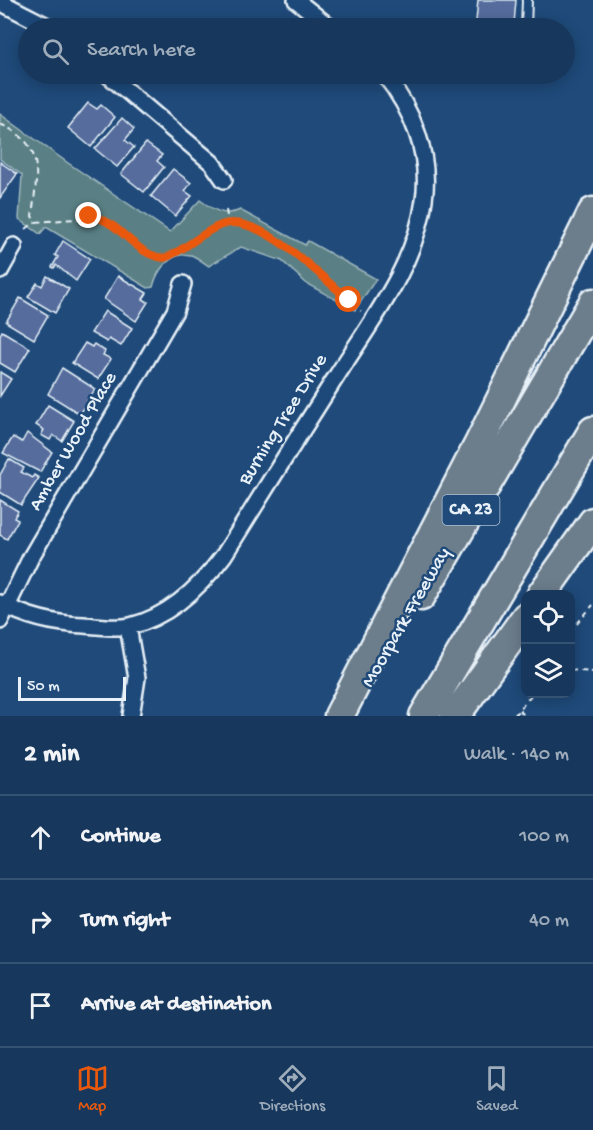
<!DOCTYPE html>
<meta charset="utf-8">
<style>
body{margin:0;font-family:"Gochi Hand",sans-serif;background:#203f62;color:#f1f3f6}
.controls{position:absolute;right:18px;bottom:18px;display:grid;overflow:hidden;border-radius:12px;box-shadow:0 3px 15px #0003}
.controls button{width:54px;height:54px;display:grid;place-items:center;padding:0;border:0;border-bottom:2px solid #365272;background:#17385c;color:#f1f3f6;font:30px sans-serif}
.scale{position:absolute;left:18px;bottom:15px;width:108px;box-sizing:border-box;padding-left:6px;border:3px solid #e8f1f8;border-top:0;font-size:16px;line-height:21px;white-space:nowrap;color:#e8f1f8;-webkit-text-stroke:4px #1f4a7a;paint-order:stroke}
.stop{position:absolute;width:18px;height:18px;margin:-14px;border:4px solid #ea580c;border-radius:50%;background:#fff}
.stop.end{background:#ea580c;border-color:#fff;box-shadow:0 2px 6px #0008}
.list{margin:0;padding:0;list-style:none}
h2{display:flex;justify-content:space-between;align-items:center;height:78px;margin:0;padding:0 24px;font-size:26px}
h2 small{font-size:20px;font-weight:400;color:#9eacbb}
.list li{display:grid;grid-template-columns:39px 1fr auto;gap:18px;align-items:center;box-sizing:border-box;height:84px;padding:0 24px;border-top:2px solid #365272}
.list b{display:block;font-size:22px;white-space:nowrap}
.list em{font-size:20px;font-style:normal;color:#9eacbb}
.icon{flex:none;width:33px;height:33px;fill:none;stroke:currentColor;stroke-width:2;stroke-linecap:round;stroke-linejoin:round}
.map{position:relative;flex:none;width:593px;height:716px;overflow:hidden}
.search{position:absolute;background:#17385c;box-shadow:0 3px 15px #0003;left:18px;right:18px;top:18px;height:66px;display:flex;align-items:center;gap:15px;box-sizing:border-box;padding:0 21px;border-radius:33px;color:#9eacbb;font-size:22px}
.sheet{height:330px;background:#17385c}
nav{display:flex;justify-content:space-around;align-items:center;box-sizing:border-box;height:84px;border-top:2px solid #365272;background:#17385c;font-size:16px;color:#9eacbb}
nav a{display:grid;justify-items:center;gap:3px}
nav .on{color:#ea580c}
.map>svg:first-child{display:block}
.green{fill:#5a8085;stroke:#a1b8be;stroke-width:1.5}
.building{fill:#546c9d;stroke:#e8f1f8;stroke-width:1.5}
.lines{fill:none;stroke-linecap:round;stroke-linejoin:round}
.service-casing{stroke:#e8f1f8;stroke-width:12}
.minor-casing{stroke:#e8f1f8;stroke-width:20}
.motorway-casing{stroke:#e8f1f8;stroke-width:33}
.path{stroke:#e8f1f8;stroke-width:2;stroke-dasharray:6 4.5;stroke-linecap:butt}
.service{stroke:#1f4a7a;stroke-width:8}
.minor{stroke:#1f4a7a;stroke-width:15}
.motorway{stroke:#6c7d8b;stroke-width:28}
.route{stroke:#ea580c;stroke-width:8}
.labels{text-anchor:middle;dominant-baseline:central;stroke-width:5;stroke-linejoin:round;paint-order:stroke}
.shield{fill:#1f4a7a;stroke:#acbfd2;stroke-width:1.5}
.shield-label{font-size:18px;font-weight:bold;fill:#e8f1f8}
.street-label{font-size:20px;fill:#e8f1f8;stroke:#1f4a7a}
</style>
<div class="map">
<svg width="593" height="716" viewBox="0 0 593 716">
<rect width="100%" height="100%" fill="#1f4a7a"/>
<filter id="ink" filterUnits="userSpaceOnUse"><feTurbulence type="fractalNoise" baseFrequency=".0167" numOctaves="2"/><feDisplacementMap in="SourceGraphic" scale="12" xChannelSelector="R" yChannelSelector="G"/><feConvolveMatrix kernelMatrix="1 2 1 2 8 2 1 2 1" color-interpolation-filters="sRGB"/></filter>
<g filter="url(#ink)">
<path class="green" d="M 0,114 L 68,163 L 170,232 L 200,200 C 212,209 225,218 240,210 L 305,245 L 308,241 L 376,279 L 355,310 L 307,284 L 282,261 L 241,247 L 209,266 C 204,263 197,257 191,255 C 171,251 157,270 153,287 L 148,288 L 46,227 L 40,234 L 19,219 L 22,175 L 0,159 Z"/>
<path class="building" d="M 478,0 L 516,0 L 514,24 L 476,21 Z
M 88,103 L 97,109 L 101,105 L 115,117 L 91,147 L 68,128 Z
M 122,118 L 134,129 L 125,140 L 134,147 L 117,167 L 95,149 Z
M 146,143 L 162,155 L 157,161 L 164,167 L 144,192 L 121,174 Z
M 0,162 L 17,174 L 0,198 Z
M 173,169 L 191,183 L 185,191 L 192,196 L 175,216 L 151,196 Z
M 63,241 L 90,259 L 76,281 L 56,265 L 54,268 L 52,267 L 58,257 L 55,255 Z
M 47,276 L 69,289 L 55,313 L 28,297 L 37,283 L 42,286 Z
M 118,276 L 147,293 L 143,299 L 148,302 L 136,321 L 104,299 Z
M 20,298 L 48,315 L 34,339 L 6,322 Z
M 105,311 L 132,328 L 121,346 L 109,339 L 107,342 L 91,333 Z
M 2,331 L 30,348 L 15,372 L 0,363 L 0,335 Z
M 85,343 L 92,347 L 94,344 L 105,351 L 103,355 L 111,359 L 98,379 L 72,363 Z
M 62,368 L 95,389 L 80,414 L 48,394 Z
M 0,372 L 11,379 L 0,396 Z
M 48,405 L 74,421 L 62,441 L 53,435 L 50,440 L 41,435 L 44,430 L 36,425 Z
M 27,433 L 52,452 L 40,472 L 3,453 L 13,437 L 22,442 Z
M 9,459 L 24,468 L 21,472 L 32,478 L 34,475 L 39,478 L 21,505 L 0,492 L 0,475 Z
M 0,500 L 18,511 L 14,518 L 18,520 L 7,539 L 0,535 Z"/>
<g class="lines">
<g class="service-casing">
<path id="service" d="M 526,28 L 527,0"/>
</g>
<g class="minor-casing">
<path id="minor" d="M 296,0 L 331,28
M 0,2 L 51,28
M 107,74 L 212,163 L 224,180
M 0,271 L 14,246
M 0,603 C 26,617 55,624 84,625 C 98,626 116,629 130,626 C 169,617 201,586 224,555 C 261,496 298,436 336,377 C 370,323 416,265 424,200 C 431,154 412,109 384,74
M 0,621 L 31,557 L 175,311 L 183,284
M 128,627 L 137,678 L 131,716"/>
</g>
<g class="motorway-casing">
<path id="motorway" d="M 542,594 L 593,522
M 421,596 L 593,303
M 339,716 L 479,444 L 593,212
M 424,716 L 593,431
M 455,716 L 526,617"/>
</g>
<path class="path" d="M 0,124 C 46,144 37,174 32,216 L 35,222 L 101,217 C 121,226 134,252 156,257 C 173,261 191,243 205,234 C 214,228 223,222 234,222 C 270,224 333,287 361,311
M 226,210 L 228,222
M 26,229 L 35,222
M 570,632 L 593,605
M 570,670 L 593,672
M 519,710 L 525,716
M 514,716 L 532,694"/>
<use href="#service" class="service"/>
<use href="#minor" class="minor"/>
<use href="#motorway" class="motorway"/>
</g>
</g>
<g class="lines" filter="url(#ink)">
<path class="route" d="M 89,216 C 120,219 133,255 164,258 C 185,251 200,233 221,225 C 259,211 321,277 349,300"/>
</g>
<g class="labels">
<rect class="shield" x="442.5" y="495" width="57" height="30" rx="4.5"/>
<g class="shield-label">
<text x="471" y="510">CA 23</text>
</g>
<g class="street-label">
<text transform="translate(284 420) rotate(-58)">Burning Tree Drive</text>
<text transform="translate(74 442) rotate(-60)">Amber Wood Place</text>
<text transform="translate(407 618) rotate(-60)">Moorpark Freeway</text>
</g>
</g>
</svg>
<div class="controls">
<button><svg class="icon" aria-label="locate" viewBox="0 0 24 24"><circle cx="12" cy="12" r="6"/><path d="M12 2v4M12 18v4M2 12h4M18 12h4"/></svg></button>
<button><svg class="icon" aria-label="layers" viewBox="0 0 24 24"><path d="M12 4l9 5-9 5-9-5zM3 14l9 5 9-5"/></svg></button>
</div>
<div class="scale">50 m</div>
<div class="stop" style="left:349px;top:300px"></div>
<div class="stop end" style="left:89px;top:216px"></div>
<div class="search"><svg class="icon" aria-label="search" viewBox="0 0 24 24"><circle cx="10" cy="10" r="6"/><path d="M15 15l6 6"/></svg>Search here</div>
</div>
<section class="sheet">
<h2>2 min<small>Walk · 140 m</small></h2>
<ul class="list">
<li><svg class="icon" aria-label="ahead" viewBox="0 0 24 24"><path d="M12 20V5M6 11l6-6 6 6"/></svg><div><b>Continue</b></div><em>100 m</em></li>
<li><svg class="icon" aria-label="right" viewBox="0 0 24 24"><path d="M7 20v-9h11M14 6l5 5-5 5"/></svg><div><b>Turn right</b></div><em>40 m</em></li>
<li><svg class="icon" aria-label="arrive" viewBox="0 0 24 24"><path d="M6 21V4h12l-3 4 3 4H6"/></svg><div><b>Arrive at destination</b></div></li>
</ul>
</section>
<nav>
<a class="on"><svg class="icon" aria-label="map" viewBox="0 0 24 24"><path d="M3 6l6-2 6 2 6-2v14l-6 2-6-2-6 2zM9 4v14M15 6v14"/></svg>Map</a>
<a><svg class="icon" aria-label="directions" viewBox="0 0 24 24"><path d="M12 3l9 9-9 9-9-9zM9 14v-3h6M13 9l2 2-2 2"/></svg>Directions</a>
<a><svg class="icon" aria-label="saved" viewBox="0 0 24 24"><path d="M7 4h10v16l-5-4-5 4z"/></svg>Saved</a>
</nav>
